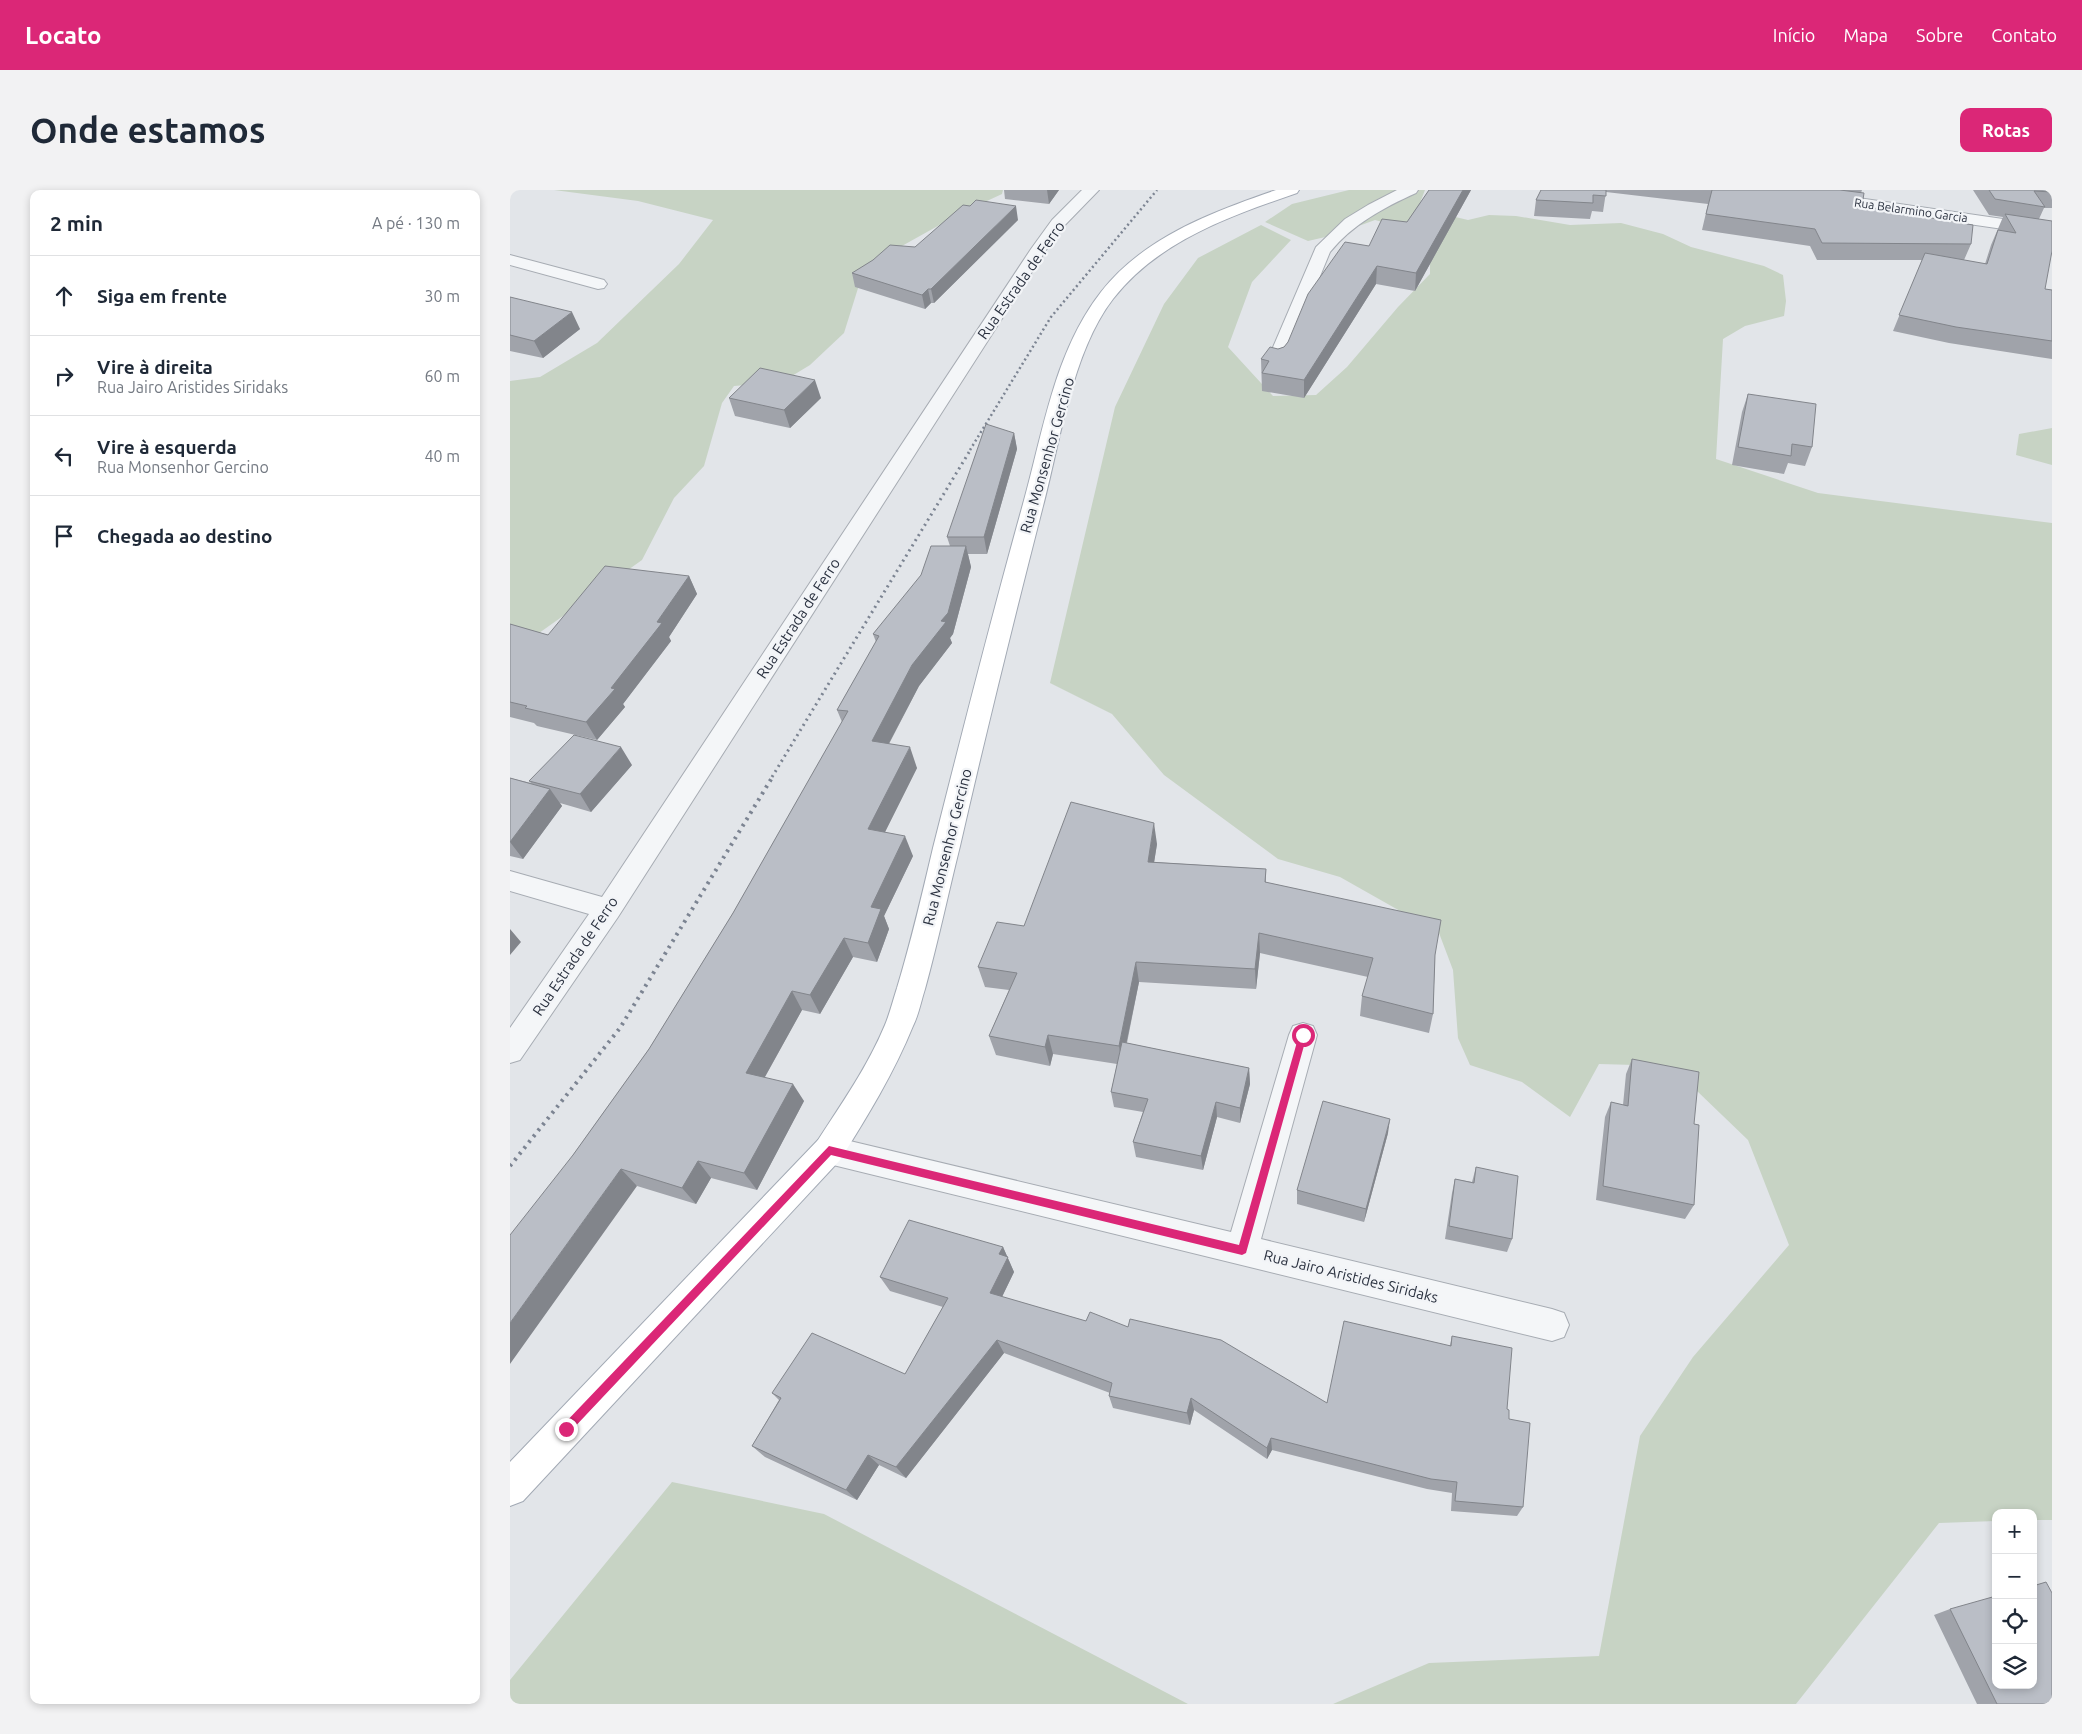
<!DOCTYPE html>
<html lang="pt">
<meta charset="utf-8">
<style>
body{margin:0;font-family:Ubuntu,sans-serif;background:#f2f2f3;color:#1f2937}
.controls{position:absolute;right:15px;bottom:15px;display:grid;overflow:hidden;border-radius:10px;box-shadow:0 2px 8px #0003}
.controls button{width:45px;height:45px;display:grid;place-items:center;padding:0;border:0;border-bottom:1px solid #e0e1e3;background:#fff;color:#1f2937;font:25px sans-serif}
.stop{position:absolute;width:15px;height:15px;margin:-11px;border:4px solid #db2777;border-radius:50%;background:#fff}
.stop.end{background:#db2777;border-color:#fff;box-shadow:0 1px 5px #0008}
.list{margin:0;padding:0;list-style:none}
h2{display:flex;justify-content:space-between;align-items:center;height:65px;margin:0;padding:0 20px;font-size:21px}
h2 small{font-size:16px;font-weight:400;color:#747a83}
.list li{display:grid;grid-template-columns:32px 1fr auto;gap:15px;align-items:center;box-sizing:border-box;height:80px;padding:0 20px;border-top:1px solid #e0e1e3}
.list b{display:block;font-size:19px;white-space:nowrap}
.list p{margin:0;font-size:16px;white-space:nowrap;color:#747a83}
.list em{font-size:16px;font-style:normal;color:#747a83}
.icon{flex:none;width:28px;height:28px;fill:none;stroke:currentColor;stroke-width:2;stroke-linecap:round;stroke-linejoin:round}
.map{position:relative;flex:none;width:1542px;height:1514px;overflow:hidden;border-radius:10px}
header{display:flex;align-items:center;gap:30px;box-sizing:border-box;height:70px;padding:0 25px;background:#db2777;color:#fff}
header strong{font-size:24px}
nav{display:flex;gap:28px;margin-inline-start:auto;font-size:18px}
.intro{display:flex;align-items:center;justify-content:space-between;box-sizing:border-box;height:120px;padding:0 30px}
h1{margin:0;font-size:35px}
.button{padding:12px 22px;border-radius:10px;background:#db2777;color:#fff;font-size:18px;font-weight:700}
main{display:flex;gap:30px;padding:0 30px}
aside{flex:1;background:#fff;border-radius:10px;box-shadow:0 2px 8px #0003}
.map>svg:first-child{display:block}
.green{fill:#c7d3c4}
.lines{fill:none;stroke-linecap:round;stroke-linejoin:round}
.minor-casing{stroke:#a7acb3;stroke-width:2}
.major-casing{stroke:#a2a9b4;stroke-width:2}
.minor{fill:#f4f6f8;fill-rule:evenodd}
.major{fill:#fff;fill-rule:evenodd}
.rail-far2{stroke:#7c8492;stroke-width:2.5;stroke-dasharray:2 3;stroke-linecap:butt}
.rail-far1{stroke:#7c8492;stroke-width:3;stroke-dasharray:2 4;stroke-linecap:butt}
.rail{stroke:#7c8492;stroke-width:4;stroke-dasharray:2.5 5;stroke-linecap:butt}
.wall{fill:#a0a3aa}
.shaded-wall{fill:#82858b}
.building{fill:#babec6;stroke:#82858b}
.route{fill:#db2777}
.labels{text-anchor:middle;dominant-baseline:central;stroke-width:4.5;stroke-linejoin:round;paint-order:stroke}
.far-street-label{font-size:12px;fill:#2b3240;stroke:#f2f4f7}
.street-label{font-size:15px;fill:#2b3240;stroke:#f2f4f7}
</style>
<header>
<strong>Locato</strong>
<nav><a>Início</a><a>Mapa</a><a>Sobre</a><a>Contato</a></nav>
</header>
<div class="intro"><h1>Onde estamos</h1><a class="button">Rotas</a></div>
<main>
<aside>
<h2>2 min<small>A pé · 130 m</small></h2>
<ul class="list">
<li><svg class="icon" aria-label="ahead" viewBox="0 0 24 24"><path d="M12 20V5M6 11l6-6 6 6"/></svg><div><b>Siga em frente</b></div><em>30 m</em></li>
<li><svg class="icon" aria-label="right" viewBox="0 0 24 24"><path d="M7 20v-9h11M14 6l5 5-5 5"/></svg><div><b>Vire à direita</b><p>Rua Jairo Aristides Siridaks</p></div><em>60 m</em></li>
<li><svg class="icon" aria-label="left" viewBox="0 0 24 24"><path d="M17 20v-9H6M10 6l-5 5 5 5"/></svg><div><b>Vire à esquerda</b><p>Rua Monsenhor Gercino</p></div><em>40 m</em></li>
<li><svg class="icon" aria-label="arrive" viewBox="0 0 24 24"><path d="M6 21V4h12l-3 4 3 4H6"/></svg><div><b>Chegada ao destino</b></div></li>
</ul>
</aside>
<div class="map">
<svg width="1542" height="1514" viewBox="0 0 1542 1514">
<rect width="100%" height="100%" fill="#e2e5e9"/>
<path class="green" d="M 44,0 L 493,0 L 492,4 L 451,23 L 374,66 L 349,95 L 334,143 L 300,175 L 272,192 L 224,196 L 212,213 L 194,276 L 164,308 L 132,370 L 22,448 L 0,444 L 0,191 L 30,187 L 87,153 L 169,74 L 203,30 L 128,11 Z
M 839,0 L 915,0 L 908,18 L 958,30 L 979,25 L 1006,26 L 1060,35 L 1111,33 L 1153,44 L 1181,57 L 1254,76 L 1273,85 L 1276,111 L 1274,126 L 1235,136 L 1213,149 L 1206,269 L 1308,303 L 1542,333 L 1542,1330 L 1523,1330 L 1523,1323 L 1486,1323 L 1486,1331 L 1429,1333 L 1286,1514 L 823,1514 L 919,1473 L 1089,1466 L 1130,1246 L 1183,1167 L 1279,1055 L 1238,950 L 1161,876 L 1089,874 L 1060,927 L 1012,892 L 960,875 L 948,848 L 943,780 L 929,743 L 830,687 L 768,669 L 654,585 L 602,524 L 540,493 L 605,217 L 654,114 L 688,68 L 751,35 L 781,50 L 742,92 L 718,157 L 763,206 L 806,205 L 837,177 L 888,117 L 920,84 L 920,66 L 910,42 L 865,30 L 824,45 L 798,51 L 755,32 L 782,14 Z
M 1542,238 L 1542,275 L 1506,265 L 1509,244 Z
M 162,1292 L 314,1324 L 678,1514 L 0,1514 L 0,1490 Z"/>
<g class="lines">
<g class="minor-casing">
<path id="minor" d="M 572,0 L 589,0 L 554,36 L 536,60 L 108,727 L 10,870 L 0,873 L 0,838 L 79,724 L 0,701 L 0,681 L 92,707 L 521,59 L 542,30 Z
M 887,0 L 908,0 L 906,3 C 873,18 843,34 820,62 L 776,169 L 773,173 L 767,175 L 761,173 L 758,169 L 806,57 L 835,29 L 858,15 Z
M 1252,0 L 1293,0 L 1542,36 L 1542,46 L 1260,5 L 1254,3 Z
M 0,65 L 94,90 L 97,94 L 94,98 L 88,99 L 0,75 Z
M 793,833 L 803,836 L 807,845 L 751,1049 L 1042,1119 L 1054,1123 L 1059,1135 L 1054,1147 L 1042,1151 L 319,974 L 308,970 L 304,960 L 308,950 L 319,946 L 721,1042 L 779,845 L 783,836 Z"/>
</g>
<g class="major-casing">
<path id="major" d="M 766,0 L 789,0 L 787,3 C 720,26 648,51 603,109 C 562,162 550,252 533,316 C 504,429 476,542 450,656 C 438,704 428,752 415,799 C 411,811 409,824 403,836 C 384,883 357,927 330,970 L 13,1311 L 0,1316 L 0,1272 L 308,950 C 332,913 358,876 375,835 C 380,823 383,810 387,798 C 401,752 412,705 423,658 C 452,543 481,429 513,314 C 533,243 544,162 591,102 C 634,47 702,22 766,0 Z"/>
</g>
<use href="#minor" class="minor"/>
<use href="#major" class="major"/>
<path class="rail-far2" d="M 460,260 L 541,127 L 647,0"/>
<path class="rail-far1" d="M 262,587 L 461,259"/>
<path class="rail" d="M 0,976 L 110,838 L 263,586"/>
</g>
<path class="wall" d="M 494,0 L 549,0 L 539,14 L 495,9 Z
M 919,0 L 961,0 L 905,101 L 866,94 L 794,208 L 752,201 L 751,169 L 768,159 L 774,157 L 859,56 L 897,32 Z
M 1031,0 L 1352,0 L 1351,3 L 1352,16 L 1461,54 L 1454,70 L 1475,74 L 1481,55 L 1493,27 L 1479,25 L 1463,0 L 1542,0 L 1542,18 L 1534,18 L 1529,29 L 1535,99 L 1542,100 L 1542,169 L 1439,153 L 1383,141 L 1412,70 L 1307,70 L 1300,56 L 1192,40 L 1198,14 L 1096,2 L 1093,22 L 1082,21 L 1080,29 L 1024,26 L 1026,10 Z
M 508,30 L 424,113 L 421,113 L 415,119 L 345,97 L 342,83 L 405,57 Z
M 0,107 L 70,139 L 33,168 L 0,161 Z
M 1238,204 L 1302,257 L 1295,276 L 1278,273 L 1274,284 L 1222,275 L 1232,222 Z
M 219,208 L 311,208 L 280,238 L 225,226 Z
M 504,243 L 507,259 L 477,364 L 458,364 L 461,377 L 443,444 L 440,448 L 442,453 L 409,496 L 379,554 L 407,578 L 375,642 L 403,666 L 374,726 L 379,739 L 367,772 L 343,767 L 310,824 L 292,820 L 255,887 L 294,911 L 247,1000 L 201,988 L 186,1014 L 127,996 L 63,965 L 139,859 L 223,723 L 332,532 L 327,520 L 366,452 L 363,444 L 440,356 L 437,347 Z
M 179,386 L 187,404 L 159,447 L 161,451 L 113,514 L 115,517 L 87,550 L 27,536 L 24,533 L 0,527 L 0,434 L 38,445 Z
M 122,575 L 81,622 L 50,613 L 52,616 L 13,669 L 0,666 L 0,588 L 21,593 L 19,591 Z
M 647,654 L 644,672 L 756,679 L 756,692 L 925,766 L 923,824 L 919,843 L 850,826 L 852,806 L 858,787 L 750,763 L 746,799 L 629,792 L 617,853 L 739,878 L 740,894 L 730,933 L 707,927 L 693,980 L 626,967 L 623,952 L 633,922 L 604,917 L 601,902 L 607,874 L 543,864 L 540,876 L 486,865 L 479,846 L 499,800 L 475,797 L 468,777 L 514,736 Z
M 1122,869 L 1184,934 L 1184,1015 L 1175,1029 L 1086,1010 L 1095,927 L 1101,912 L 1113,915 L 1116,884 Z
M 878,943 L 854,1032 L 787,1014 L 787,1000 Z
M 966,977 L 1002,1049 L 997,1062 L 935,1049 L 942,1003 L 945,989 L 962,992 Z
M 493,1057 L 504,1082 L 492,1107 L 576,1131 L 618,1137 L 817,1213 L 940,1155 L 942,1146 L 997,1219 L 1013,1317 L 1007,1326 L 941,1321 L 942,1303 L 917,1299 L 762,1260 L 757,1269 L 684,1220 L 680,1235 L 603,1218 L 599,1206 L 600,1203 L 494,1163 L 396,1288 L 369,1275 L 347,1310 L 255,1267 L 242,1256 L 269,1210 L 262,1203 L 395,1184 L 433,1117 L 380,1101 L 370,1087 Z
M 1440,1419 L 1542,1514 L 1467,1514 L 1424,1425 Z"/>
<path class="shaded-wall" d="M 537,0 L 549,0 L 539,14 Z
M 953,0 L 961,0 L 905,101 L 906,83 Z
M 506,16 L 508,30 L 424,113 L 421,99 Z
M 867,76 L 866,94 L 794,208 L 794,190 Z
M 418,99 L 421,113 L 415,119 L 412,105 Z
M 62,122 L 70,139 L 33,168 L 24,151 Z
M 305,190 L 311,208 L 280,238 L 274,220 Z
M 504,243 L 507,259 L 477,364 L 474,347 Z
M 456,356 L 461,377 L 443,444 L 440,448 L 442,453 L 409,496 L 369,572 L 362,551 L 402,475 L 431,431 Z
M 179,386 L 187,404 L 159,447 L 161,451 L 113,514 L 115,517 L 87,550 L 76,532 L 101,498 Z
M 111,557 L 122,575 L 81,622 L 70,604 Z
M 400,557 L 407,578 L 366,660 L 358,639 Z
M 40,599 L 52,616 L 13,669 L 0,652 Z
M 644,633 L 647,654 L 641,692 L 638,672 Z
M 395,646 L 403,666 L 374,726 L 379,739 L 367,772 L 358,753 L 361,717 Z
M 0,739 L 11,752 L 0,765 Z
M 749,743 L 750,763 L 746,799 L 745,779 Z
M 334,748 L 343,767 L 310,824 L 300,805 Z
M 626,772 L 629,792 L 612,874 L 609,856 Z
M 282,801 L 292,820 L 247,901 L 236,883 Z
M 538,845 L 543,864 L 540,876 L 535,857 Z
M 739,878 L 740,894 L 730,933 L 730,918 Z
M 283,894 L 294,911 L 247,1000 L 234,983 Z
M 706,912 L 707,927 L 693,980 L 691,966 Z
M 880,929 L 878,943 L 854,1032 L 856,1019 Z
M 188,971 L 201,988 L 186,1014 L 172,998 Z
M 111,979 L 127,996 L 0,1174 L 0,1133 Z
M 493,1057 L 504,1082 L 487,1117 L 480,1103 L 489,1064 Z
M 487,1150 L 494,1163 L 396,1288 L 386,1277 Z
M 681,1208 L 684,1220 L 680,1235 L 677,1223 Z
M 761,1248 L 762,1260 L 757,1269 L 757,1258 Z
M 358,1265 L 369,1275 L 347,1310 L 336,1300 Z"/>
<path class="building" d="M 919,0 L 953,0 L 906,83 L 867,76 L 794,190 L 752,183 L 759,171 L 751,169 L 760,157 L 768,159 L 774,157 L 778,152 L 798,104 L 835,52 L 859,56 L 872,29 L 897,32 Z
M 1031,0 L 1096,0 L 1096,6 L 1083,5 L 1083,13 L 1026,10 Z
M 1202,0 L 1330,0 L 1354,3 L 1352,16 L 1463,35 L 1461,54 L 1312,53 L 1305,39 L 1196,24 Z
M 1479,0 L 1542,0 L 1542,2 L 1524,1 L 1535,17 L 1485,9 Z
M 466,10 L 506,16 L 421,99 L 418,99 L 412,105 L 342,83 L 363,70 L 380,55 L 405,57 L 453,15 L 460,16 Z
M 1495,24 L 1542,31 L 1542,61 L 1535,99 L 1542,100 L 1542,151 L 1446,137 L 1389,125 L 1415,63 L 1477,74 L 1488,40 L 1506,43 Z
M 0,107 L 62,122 L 24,151 L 0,145 Z
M 250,178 L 305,190 L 274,220 L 219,208 Z
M 1238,204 L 1306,214 L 1302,257 L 1282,254 L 1281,266 L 1228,257 Z
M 476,234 L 504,243 L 474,347 L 437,347 Z
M 421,356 L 456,356 L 438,423 L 431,431 L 436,432 L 402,475 L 362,551 L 400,557 L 358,639 L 395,646 L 361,717 L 371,719 L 358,753 L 334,748 L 300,805 L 282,801 L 236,883 L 283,894 L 234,983 L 188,971 L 172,998 L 111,979 L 0,1133 L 0,1045 L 63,965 L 139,859 L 223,723 L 338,521 L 327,520 L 369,446 L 363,444 L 411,385 Z
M 95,376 L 179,386 L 147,432 L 152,433 L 101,498 L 105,499 L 76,532 L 15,518 L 17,516 L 0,512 L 0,434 L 38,445 Z
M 64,545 L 111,557 L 70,604 L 19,591 Z
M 0,588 L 40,599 L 0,652 Z
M 561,612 L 644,633 L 638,672 L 756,679 L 755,692 L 931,730 L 925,765 L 923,824 L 852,806 L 863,768 L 749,743 L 745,779 L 626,772 L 609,856 L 538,845 L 535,857 L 479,846 L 507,783 L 468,777 L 487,732 L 514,736 Z
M 612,852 L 739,878 L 730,918 L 706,912 L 691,966 L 623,952 L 638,909 L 601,902 Z
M 1122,869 L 1189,882 L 1184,934 L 1189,935 L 1184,1015 L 1093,996 L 1101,912 L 1118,916 Z
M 813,911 L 880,929 L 856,1019 L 787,1000 Z
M 966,977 L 1008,986 L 1002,1049 L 939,1036 L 945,989 L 964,993 Z
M 399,1030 L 493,1057 L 489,1064 L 498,1067 L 480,1103 L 576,1131 L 580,1122 L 618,1137 L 620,1129 L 711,1150 L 817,1213 L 834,1131 L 941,1156 L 942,1146 L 1002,1158 L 997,1219 L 999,1220 L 999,1229 L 1020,1233 L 1013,1317 L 945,1311 L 947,1292 L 921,1289 L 761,1248 L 757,1258 L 681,1208 L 677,1223 L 599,1206 L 602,1193 L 487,1150 L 386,1277 L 358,1265 L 336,1300 L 242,1256 L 271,1208 L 262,1203 L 302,1143 L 395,1184 L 438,1108 L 370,1087 Z
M 1536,1392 L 1542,1403 L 1542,1514 L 1487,1514 L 1440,1419 L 1486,1406 L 1486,1495 L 1523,1495 L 1523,1396 Z"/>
<path class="route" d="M 793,841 L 797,845 L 736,1063 L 732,1065 L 321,965 L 59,1243 L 56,1244 L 52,1243 L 51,1239 L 52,1236 L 319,956 L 729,1055 L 789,845 Z"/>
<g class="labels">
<g class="far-street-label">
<text transform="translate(1401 20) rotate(8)">Rua Belarmino Garcia</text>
</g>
<g class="street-label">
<text transform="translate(511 90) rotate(-55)">Rua Estrada de Ferro</text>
<text transform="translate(537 265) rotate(-74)">Rua Monsenhor Gercino</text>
<text transform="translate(288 428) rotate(-57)">Rua Estrada de Ferro</text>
<text transform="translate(437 657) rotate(-76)">Rua Monsenhor Gercino</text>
<text transform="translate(65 766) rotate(-56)">Rua Estrada de Ferro</text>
<text transform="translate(841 1086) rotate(14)">Rua Jairo Aristides Siridaks</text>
</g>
</g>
</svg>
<div class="controls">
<button>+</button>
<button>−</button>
<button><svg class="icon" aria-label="locate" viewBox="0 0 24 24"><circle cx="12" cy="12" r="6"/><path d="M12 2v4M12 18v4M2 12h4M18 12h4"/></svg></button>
<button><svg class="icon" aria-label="layers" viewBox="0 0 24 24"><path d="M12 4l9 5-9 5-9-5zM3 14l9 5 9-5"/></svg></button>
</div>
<div class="stop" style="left:793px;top:845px"></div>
<div class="stop end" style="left:56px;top:1239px"></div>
</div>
</main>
